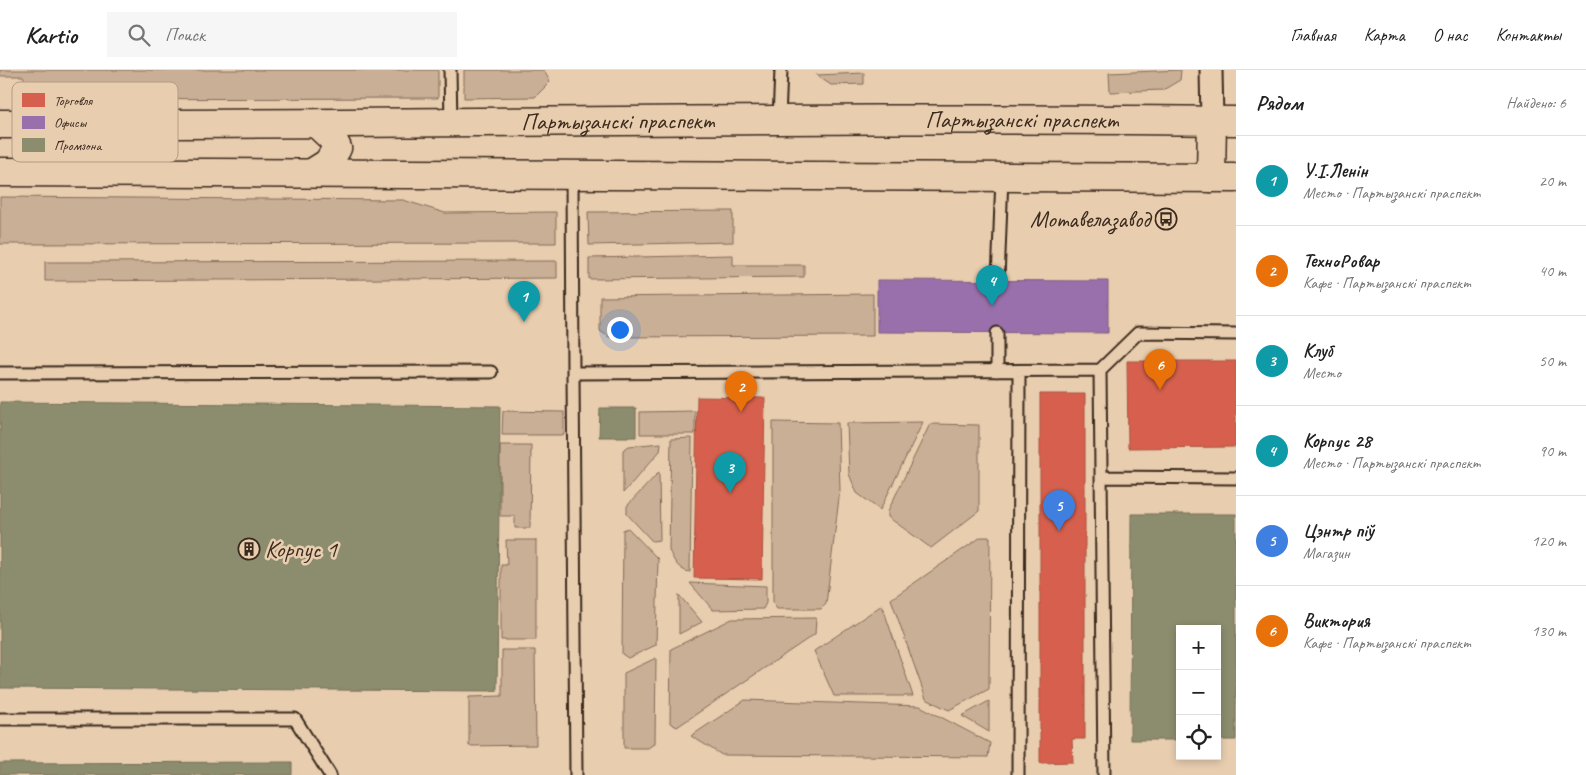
<!DOCTYPE html>
<html lang="ru">
<meta charset="utf-8">
<style>
body{margin:0;font-family:Caveat,sans-serif;background:#f6f6f6;color:#222}
.controls{position:absolute;right:15px;bottom:15px;display:grid;overflow:hidden;border-radius:0px;box-shadow:0 2px 8px #0003}
.controls button{width:45px;height:45px;display:grid;place-items:center;padding:0;border:0;border-bottom:1px solid #e0e0e0;background:#fff;color:#222;font:25px sans-serif}
.you{position:absolute;left:619px;top:259px;width:18px;height:18px;margin:-12px;border:4px solid #fff;border-radius:50%;background:#1a73e8;box-shadow:0 0 0 8px #1a73e833}
.badge{display:grid;place-items:center;width:32px;height:32px;border-radius:50%;background:#0f766e;color:#fff;font-size:16px;font-weight:700}
.pin{position:absolute;translate:-50% -41px;filter:drop-shadow(0 1px 2px #0008)}
.pin::after{content:'';position:absolute;top:26px;width:18px;height:15px;background:inherit;clip-path:polygon(0 0,100% 0,50% 100%)}
.list{margin:0;padding:0;list-style:none}
h2{display:flex;justify-content:space-between;align-items:center;height:65px;margin:0;padding:0 20px;font-size:21px}
h2 small{font-size:16px;font-weight:400;color:#767676}
.list li{display:grid;grid-template-columns:32px 1fr auto;gap:15px;align-items:center;box-sizing:border-box;height:90px;padding:0 20px;border-top:1px solid #e0e0e0}
.list b{display:block;font-size:19px;white-space:nowrap}
.list p{margin:0;font-size:16px;white-space:nowrap;color:#767676}
.list em{font-size:16px;font-style:normal;color:#767676}
.icon{flex:none;width:28px;height:28px;fill:none;stroke:currentColor;stroke-width:2;stroke-linecap:round;stroke-linejoin:round}
.map{position:relative;flex:none;width:1236px;height:705px;overflow:hidden}
header{display:flex;align-items:center;gap:30px;box-sizing:border-box;height:70px;padding:0 25px;background:#fff;border-bottom:1px solid #e0e0e0}
header strong{font-size:24px}
nav{display:flex;gap:28px;margin-inline-start:auto;font-size:18px}
.search{width:350px;height:45px;background:#f6f6f6;display:flex;align-items:center;gap:12px;box-sizing:border-box;padding:0 18px;border-radius:0px;color:#767676;font-size:19px}
main{display:flex}
aside{flex:1;background:#fff}
.map>svg:first-child{display:block}
.green{fill:#c9af95;stroke:#826c5a}
.shops{fill:#d6604d;stroke:#a8503f}
.offices{fill:#9970ab;stroke:#7d5b81}
.industry{fill:#8c8c6e;stroke:#746f56}
.lines{fill:none;stroke-linecap:round;stroke-linejoin:round}
.lane-casing{stroke:#3b2a1e;stroke-width:15}
.street-casing{stroke:#3b2a1e;stroke-width:25}
.primary-casing{stroke:#3b2a1e;stroke-width:31}
.lane{stroke:#e8cdaf;stroke-width:11}
.street{stroke:#e8cdaf;stroke-width:21}
.primary{stroke:#e8cdaf;stroke-width:28}
.labels{text-anchor:middle;dominant-baseline:central;stroke-width:5;stroke-linejoin:round;paint-order:stroke}
.street-label{font-size:24px;fill:#3b2a1e;stroke:#e8cdaf}
.poi-label{font-size:24px;fill:#3b2a1e;stroke:#e8cdaf;text-anchor:end}
.key{fill:#e8cdaf;stroke:#b49c84;stroke-width:1}
.key-label{font-size:14px;fill:#3b2a1e}
</style>
<header>
<strong>Kartio</strong>
<div class="search"><svg class="icon" aria-label="search" viewBox="0 0 24 24"><circle cx="10" cy="10" r="6"/><path d="M15 15l6 6"/></svg>Поиск</div>
<nav><a>Главная</a><a>Карта</a><a>О нас</a><a>Контакты</a></nav>
</header>
<main>
<div class="map">
<svg width="1236" height="705" viewBox="0 0 1236 705">
<rect width="100%" height="100%" fill="#e8cdaf"/>
<filter id="ink" filterUnits="userSpaceOnUse"><feTurbulence type="fractalNoise" baseFrequency=".02" numOctaves="2"/><feDisplacementMap in="SourceGraphic" scale="10" xChannelSelector="R" yChannelSelector="G"/><feConvolveMatrix kernelMatrix="1 2 1 2 8 2 1 2 1" color-interpolation-filters="sRGB"/></filter>
<g filter="url(#ink)">
<path class="green" d="M 0,0 L 438,0 L 438,28 L 34,29 L 23,6 L 0,6 Z
M 464,0 L 544,0 L 550,12 L 535,27 L 464,28 Z
M 1181,0 L 1180,10 L 1163,20 L 1110,22 L 1109,3 Z
M 864,3 L 864,14 L 831,15 L 816,5 Z
M 0,127 L 403,130 L 445,143 L 556,142 L 556,173 L 0,174 Z
M 733,141 L 733,172 L 589,175 L 588,142 Z
M 733,185 L 733,195 L 804,195 L 804,207 L 589,209 L 589,188 Z
M 557,191 L 557,208 L 45,211 L 45,192 Z
M 873,224 L 873,266 L 609,267 L 600,261 L 600,227 Z
M 503,341 L 564,342 L 564,365 L 502,365 Z
M 695,341 L 695,364 L 640,364 L 640,342 Z
M 773,352 L 838,353 L 840,420 L 826,534 L 821,539 L 777,539 L 773,533 Z
M 923,352 L 880,440 L 857,423 L 849,404 L 847,353 Z
M 930,354 L 979,355 L 979,441 L 931,478 L 888,447 L 888,441 Z
M 692,368 L 690,502 C 679,501 673,490 669,480 L 671,369 Z
M 661,373 L 660,381 L 623,423 L 623,380 L 629,376 Z
M 500,375 L 531,375 L 530,458 L 515,458 L 515,446 L 500,446 Z
M 659,402 L 660,470 L 652,471 L 627,444 L 627,436 Z
M 628,458 L 658,489 L 656,575 L 628,588 L 622,584 L 623,460 Z
M 981,467 L 990,467 L 989,619 L 949,640 L 926,629 L 891,529 Z
M 506,470 L 536,470 L 536,570 L 501,570 L 501,495 L 507,495 Z
M 690,513 L 766,516 L 766,533 L 763,539 L 713,540 Z
M 679,525 L 702,552 L 679,564 Z
M 882,535 L 913,626 L 834,626 L 814,581 Z
M 816,548 L 815,564 L 677,657 L 670,653 L 671,579 L 732,549 Z
M 502,580 L 535,580 L 536,675 L 469,676 L 469,627 L 502,626 Z
M 656,588 L 655,673 L 648,678 L 624,678 L 624,603 Z
M 745,630 L 920,636 L 990,673 L 988,687 L 722,685 L 691,666 Z
M 989,631 L 989,662 L 962,646 Z"/>
<path class="shops" d="M 1127,291 L 1236,291 L 1236,377 L 1128,378 Z
M 1040,324 L 1085,324 L 1085,669 L 1072,669 L 1073,692 L 1040,693 Z
M 697,327 L 765,328 L 762,509 L 694,508 Z"/>
<path class="offices" d="M 877,210 L 1108,211 L 1108,263 L 877,262 Z"/>
<path class="industry" d="M 0,332 L 500,336 L 497,621 L 0,618 Z
M 600,338 L 636,338 L 636,367 L 599,367 Z
M 1131,444 L 1236,444 L 1236,670 L 1217,670 L 1217,559 L 1180,559 L 1180,670 L 1130,670 Z
M 292,692 L 292,705 L 0,705 L 0,693 Z"/>
<g class="lines">
<g class="lane-casing">
<path id="lane" d="M 450,0 L 451,53
M 779,49 L 781,0
M 572,105 L 573,303 L 1100,300 L 1138,263 L 1236,264
M 998,210 L 1002,107
M 1100,300 L 1104,705
M 997,301 L 997,263
M 0,303 L 491,302
M 573,303 L 576,705
M 1102,407 L 1236,408
M 0,649 L 295,649 L 330,705
M 1018,705 L 1019,301"/>
</g>
<g class="street-casing">
<path id="street" d="M 1211,0 L 1212,51"/>
</g>
<g class="primary-casing">
<g id="primary">
<path id="s1" d="M 0,54 C 412,55 824,46 1236,51"/>
<path d="M 0,102 L 1236,108"/>
<path d="M 312,103 L 328,93 L 337,78 L 332,68 L 317,54"/>
<path d="M 1211,108 L 1212,51"/>
</g>
</g>
<use href="#lane" class="lane"/>
<use href="#street" class="street"/>
<use href="#primary" class="primary"/>
</g>
</g>
<defs>
<g id="bus-ring" transform="scale(1.125)"><circle r="9.5" fill="#e8cdaf" stroke="#3b2a1e" stroke-width="1.5"/><path d="M-5-6H5V4H4V6H2V4H-2V6H-4V4H-5ZM-3.5-4V0h7V-4ZM-3.5 1.2v1.5H-2V1.2ZM2 1.2v1.5H3.5V1.2Z" fill="#3b2a1e"/></g>
<g id="building-ring" transform="scale(1.125)"><circle r="9.5" fill="#e8cdaf" stroke="#3b2a1e" stroke-width="1.5"/><path d="M-4-6H4V6H1V3H-1V6H-4ZM-2.5-4.3h1.7v1.8h-1.7ZM.8-4.3h1.7v1.8H.8ZM-2.5-1h1.7V.8h-1.7ZM.8-1h1.7V.8H.8Z" fill="#3b2a1e"/></g>
</defs>
<g fill-rule="evenodd">
<use href="#bus-ring" x="1166" y="149"/>
<use href="#building-ring" x="249" y="479"/>
</g>
<g class="labels">
<g class="street-label">
<text stroke="none"><textPath href="#s1" startOffset="1022">Партызанскі праспект</textPath></text>
<text stroke="none"><textPath href="#s1" startOffset="618">Партызанскі праспект</textPath></text>
</g>
<g class="poi-label">
<text x="1150" y="149">Мотавелазавод</text>
<text x="265" y="479" text-anchor="start">Корпус 1</text>
</g>
</g>
<rect x="12" y="12" width="166" height="80" rx="8" class="key"/>
<rect x="22" y="23" width="23" height="14" fill="#d6604d"/>
<rect x="22" y="46" width="23" height="13" fill="#9970ab"/>
<rect x="22" y="68" width="23" height="14" fill="#8c8c6e"/>
<g class="key-label">
<text x="54" y="35">Торговля</text>
<text x="54" y="57">Офисы</text>
<text x="54" y="80">Промзона</text>
</g>
</svg>
<div class="controls">
<button>+</button>
<button>−</button>
<button><svg class="icon" aria-label="locate" viewBox="0 0 24 24"><circle cx="12" cy="12" r="6"/><path d="M12 2v4M12 18v4M2 12h4M18 12h4"/></svg></button>
</div>
<div class="you"></div>
<div class="pin badge" style="left:524px;top:252px;background:#0f9aa8">1</div>
<div class="pin badge" style="left:741px;top:342px;background:#e8710a">2</div>
<div class="pin badge" style="left:730px;top:423px;background:#0f9aa8">3</div>
<div class="pin badge" style="left:992px;top:236px;background:#0f9aa8">4</div>
<div class="pin badge" style="left:1059px;top:461px;background:#3f7fe0">5</div>
<div class="pin badge" style="left:1160px;top:320px;background:#e8710a">6</div>
</div>
<aside>
<h2>Рядом<small>Найдено: 6</small></h2>
<ul class="list">
<li><span class="badge" style="background:#0f9aa8">1</span><div><b>У.І.Ленін</b><p>Место · Партызанскі праспект</p></div><em>20 m</em></li>
<li><span class="badge" style="background:#e8710a">2</span><div><b>ТехноРовар</b><p>Кафе · Партызанскі праспект</p></div><em>40 m</em></li>
<li><span class="badge" style="background:#0f9aa8">3</span><div><b>Клуб</b><p>Место</p></div><em>50 m</em></li>
<li><span class="badge" style="background:#0f9aa8">4</span><div><b>Корпус 28</b><p>Место · Партызанскі праспект</p></div><em>90 m</em></li>
<li><span class="badge" style="background:#3f7fe0">5</span><div><b>Цэнтр піў</b><p>Магазин</p></div><em>120 m</em></li>
<li><span class="badge" style="background:#e8710a">6</span><div><b>Виктория</b><p>Кафе · Партызанскі праспект</p></div><em>130 m</em></li>
</ul>
</aside>
</main>
